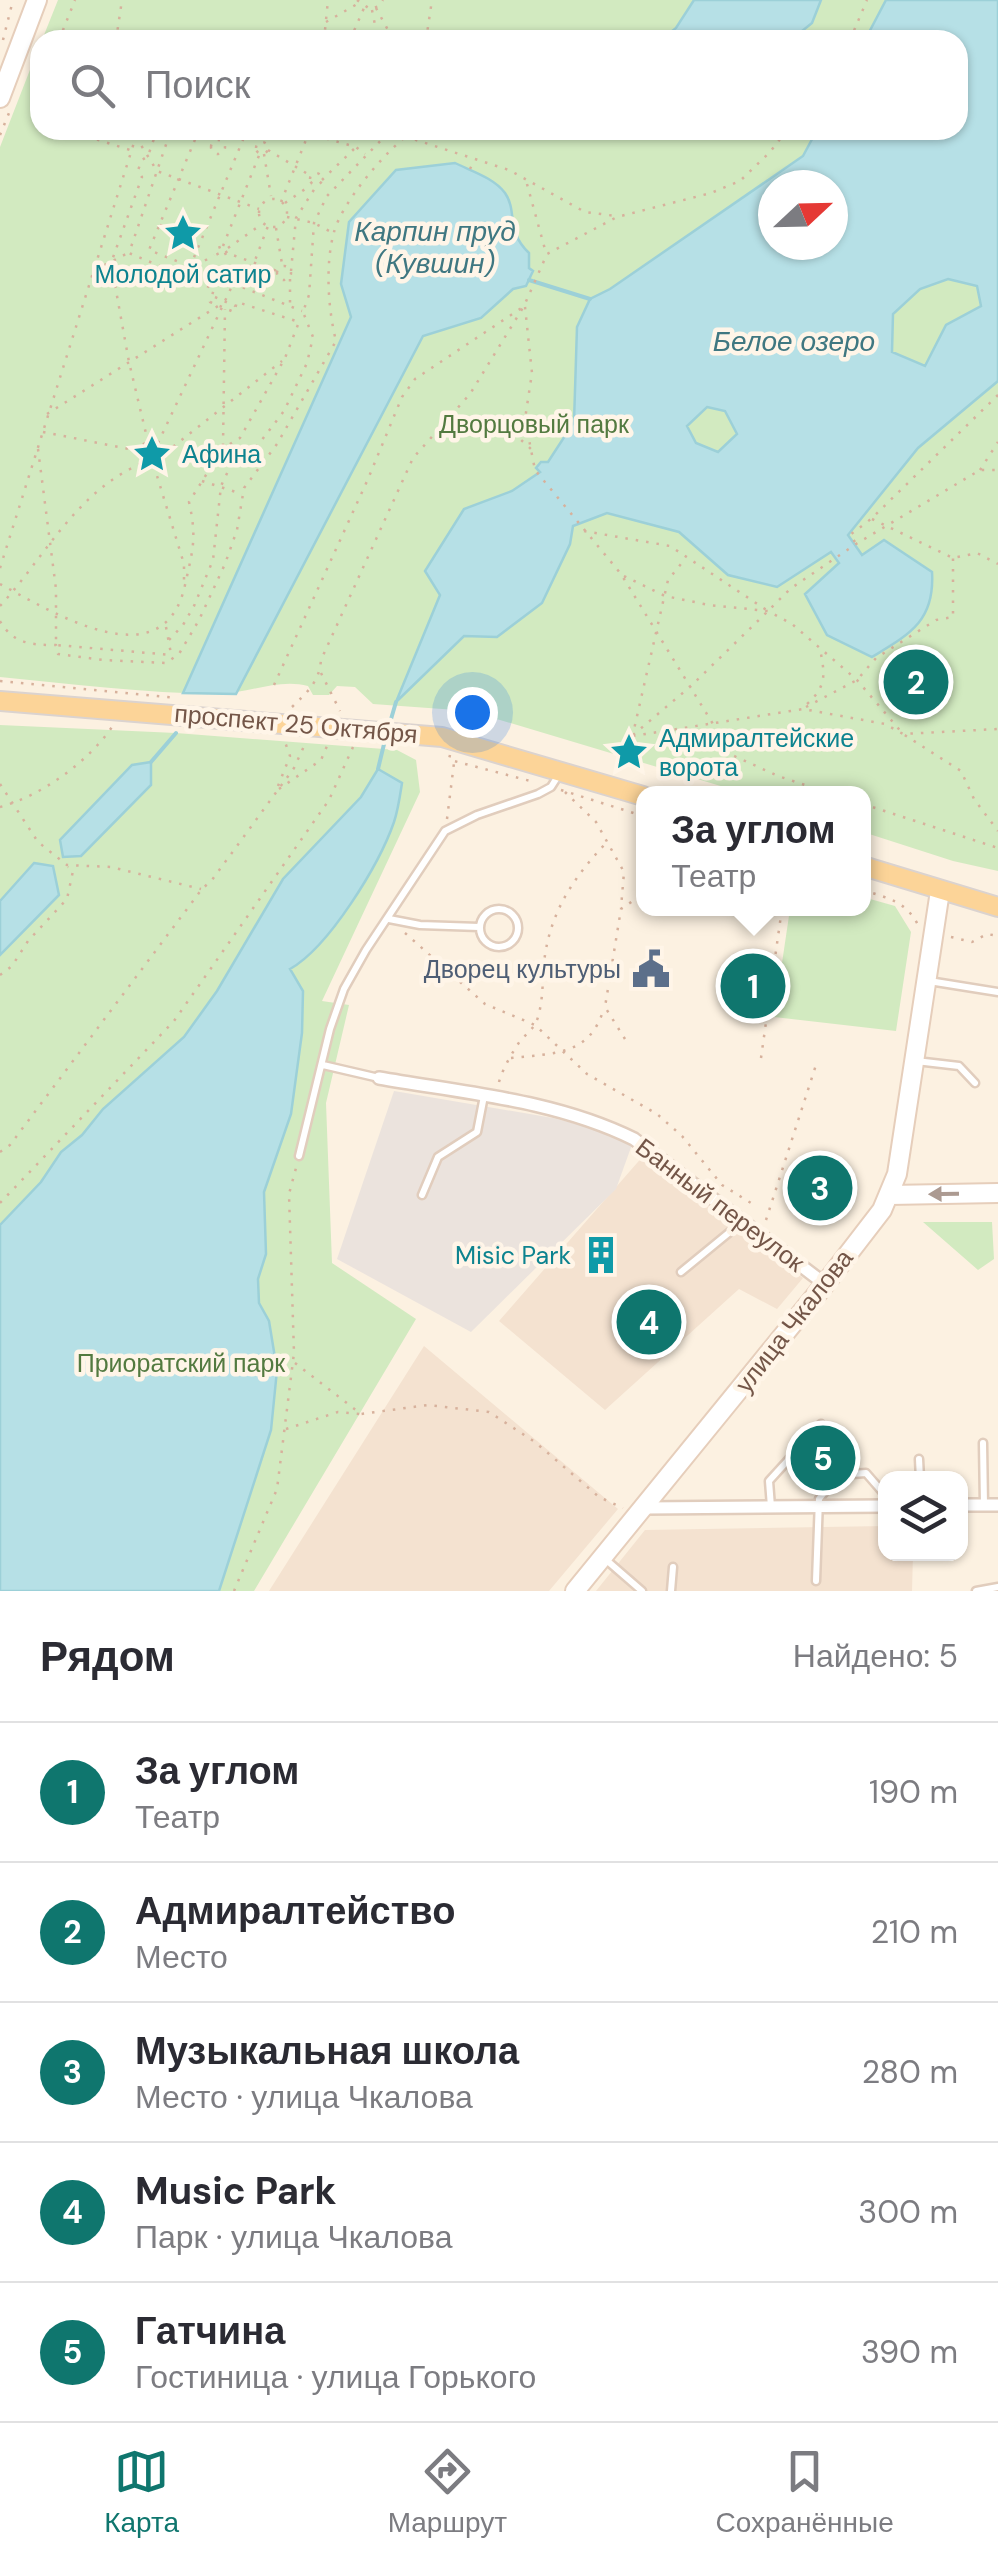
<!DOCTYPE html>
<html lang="ru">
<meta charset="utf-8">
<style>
body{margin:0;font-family:"DM Sans",sans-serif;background:#f2f2f3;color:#2b2b33}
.controls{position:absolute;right:30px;bottom:30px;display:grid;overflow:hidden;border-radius:20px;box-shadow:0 2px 8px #0004}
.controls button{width:90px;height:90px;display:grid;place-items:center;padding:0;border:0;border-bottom:2px solid #e1e1e2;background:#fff;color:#2b2b33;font:50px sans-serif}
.compass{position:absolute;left:758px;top:170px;width:90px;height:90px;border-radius:50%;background:#fff;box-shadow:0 2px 8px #0004;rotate:68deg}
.you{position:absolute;left:472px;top:712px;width:35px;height:35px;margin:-25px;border:8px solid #fff;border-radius:50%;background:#1a73e8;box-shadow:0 0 0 15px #1a73e833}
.badge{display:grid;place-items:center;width:65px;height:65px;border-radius:50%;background:#0f766e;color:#fff;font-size:32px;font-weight:700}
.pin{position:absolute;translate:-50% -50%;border:5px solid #fff;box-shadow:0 2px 10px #0006}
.popup{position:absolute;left:636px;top:786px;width:235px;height:130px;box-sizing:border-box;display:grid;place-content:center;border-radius:20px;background:#fff;filter:drop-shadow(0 2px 8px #0005);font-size:32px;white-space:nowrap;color:#7c7c81}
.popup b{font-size:38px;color:#2b2b33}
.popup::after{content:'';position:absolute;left:50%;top:100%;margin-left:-20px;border:20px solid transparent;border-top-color:#fff}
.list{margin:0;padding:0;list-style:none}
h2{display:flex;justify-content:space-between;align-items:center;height:130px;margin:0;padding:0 40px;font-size:42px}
h2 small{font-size:32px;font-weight:400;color:#7c7c81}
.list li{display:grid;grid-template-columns:65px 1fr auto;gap:30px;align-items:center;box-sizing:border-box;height:140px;padding:0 40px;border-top:2px solid #e1e1e2}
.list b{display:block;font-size:38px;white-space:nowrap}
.list p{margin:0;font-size:32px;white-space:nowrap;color:#7c7c81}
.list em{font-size:32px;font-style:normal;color:#7c7c81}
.icon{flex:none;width:55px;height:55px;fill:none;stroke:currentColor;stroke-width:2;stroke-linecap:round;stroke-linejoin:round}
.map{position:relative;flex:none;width:998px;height:1591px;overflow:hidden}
.search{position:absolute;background:#fff;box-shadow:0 2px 8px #0004;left:30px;right:30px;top:30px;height:110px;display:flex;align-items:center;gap:25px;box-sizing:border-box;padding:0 35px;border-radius:30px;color:#7c7c81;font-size:38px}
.sheet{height:830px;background:#fff}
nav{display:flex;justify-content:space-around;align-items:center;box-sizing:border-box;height:140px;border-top:2px solid #e1e1e2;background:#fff;font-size:28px;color:#7c7c81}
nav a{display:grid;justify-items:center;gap:5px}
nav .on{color:#0f766e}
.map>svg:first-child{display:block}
.residential{fill:#f4e2d0}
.industrial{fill:#ebe3dd}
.green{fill:#d2eac0;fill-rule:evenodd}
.water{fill:#b6e0e6;stroke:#9cd0d8;stroke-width:2.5;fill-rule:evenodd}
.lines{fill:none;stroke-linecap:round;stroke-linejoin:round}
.stream{stroke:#9cd0d8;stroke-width:4}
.lane-casing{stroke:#e1cdbd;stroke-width:11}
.street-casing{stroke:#e1cdbd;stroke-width:16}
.secondary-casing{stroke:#e6cebb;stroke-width:22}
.primary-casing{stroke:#dbd3cf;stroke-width:22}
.path{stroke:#d7b19c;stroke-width:2.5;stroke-dasharray:2.5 8;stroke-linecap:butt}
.lane{stroke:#fff;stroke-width:6}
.street{stroke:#fff;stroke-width:11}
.secondary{stroke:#fff;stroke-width:18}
.primary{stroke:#fcd498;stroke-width:18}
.oneway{fill:#ac9a91}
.labels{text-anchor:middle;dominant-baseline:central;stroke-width:9;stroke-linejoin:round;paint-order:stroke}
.culture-label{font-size:25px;fill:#0d838f;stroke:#fff5e8;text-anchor:start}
.park-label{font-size:25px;fill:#537a40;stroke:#fff5e8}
.street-label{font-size:25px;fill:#745648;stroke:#fff5e8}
.service-label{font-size:25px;fill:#4e5e75;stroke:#fff5e8;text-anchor:end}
.water-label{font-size:28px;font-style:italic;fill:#3f7781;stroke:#fff5e8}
</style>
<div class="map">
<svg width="998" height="1591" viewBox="0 0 998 1591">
<rect width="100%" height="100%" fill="#fcf1e1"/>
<path class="residential" d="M 644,1155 L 803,1278 L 777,1309 L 739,1289 L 605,1410 L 499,1321 Z
M 424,1346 L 618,1509 L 549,1591 L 269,1591 Z
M 885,1526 L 886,1554 L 913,1554 L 912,1591 L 596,1591 L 645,1530 Z"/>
<path class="industrial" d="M 394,1091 L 553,1118 L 634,1139 L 616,1189 L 471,1332 L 337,1259 Z"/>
<path class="green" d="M 58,0 L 998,0 L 998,871 L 953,861 L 863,832 L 863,794 L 744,793 L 470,711 L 373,704 L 355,687 L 337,686 L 329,695 L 313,695 L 308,686 C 278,678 247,694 217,694 C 144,693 72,684 0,677 L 0,147 L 40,44 L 40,130 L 958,130 L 958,40 L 42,40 ZM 773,185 L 833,185 L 833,245 L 773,245 Z
M 0,725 L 176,733 L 397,750 L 416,760 L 420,792 L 322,1001 L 349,1005 L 326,1103 L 332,1263 L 416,1319 L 254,1591 L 0,1591 Z
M 863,897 L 895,906 L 911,932 L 896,1031 L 774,1017 L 790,909 L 863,908 Z
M 923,1222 L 992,1222 L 994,1259 L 978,1270 Z"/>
<path class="water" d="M 694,0 L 821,0 L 812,23 L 791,40 L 661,40 L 676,28 Z
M 886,0 L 998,0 L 998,381 L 918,448 L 848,535 L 862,555 L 884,540 L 932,572 C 935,621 910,634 872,657 L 827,635 L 805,594 L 839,563 L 831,552 L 777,587 L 728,575 L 679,532 L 607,513 L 573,526 L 570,544 L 542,603 L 497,637 L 464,636 L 396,702 L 440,595 L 425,571 L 464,509 L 512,491 L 540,472 L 536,468 L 541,462 L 548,462 L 574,422 L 577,327 L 590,299 L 610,289 L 803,156 L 817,130 L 958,130 L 958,40 L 865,40 ZM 773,185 L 833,185 L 833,245 L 773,245 ZM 948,279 L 977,286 L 981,306 L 946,325 L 925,366 L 892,352 L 893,314 L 920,289 ZM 707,407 L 725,411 L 737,434 L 718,452 L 696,443 L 687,426 Z
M 455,163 C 471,171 494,178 505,193 C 518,212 505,230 529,253 L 529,268 L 533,271 L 526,286 L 513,289 L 481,318 L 423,336 L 236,694 L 183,693 L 351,317 L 341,284 L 349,222 L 396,170 Z
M 151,762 L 151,785 L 81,856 L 63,857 L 60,840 L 132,765 Z
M 378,769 L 402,783 C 400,796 398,810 394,822 C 379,865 329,947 290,969 L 303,991 L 302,1033 L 291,1114 L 264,1192 L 266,1254 L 258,1279 L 259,1303 L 269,1321 L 277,1370 L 271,1430 L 219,1591 L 0,1591 L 0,1225 L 41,1182 L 61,1152 L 82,1135 L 103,1109 L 184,1037 L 217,991 L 283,879 L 361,797 Z
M 34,863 L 53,866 L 59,895 L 0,955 L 0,901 Z"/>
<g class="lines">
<path class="stream" d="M 529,280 L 590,299
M 389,726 L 396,702
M 151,762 L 176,733
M 378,769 L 385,740"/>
<g class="lane-casing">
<path id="lane" d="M480 928a19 19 0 1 1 38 0a19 19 0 1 1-38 0Z
M 389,919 L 420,925 L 479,927
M 929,981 L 998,992
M 916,1061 L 959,1066 L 975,1083
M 323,1065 L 379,1078
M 299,1156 L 330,1029 L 344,989 L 366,950 L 445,831 L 477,815 L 538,794 L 551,787 L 558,776
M 422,1195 L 438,1157 L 477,1132 L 484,1096
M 681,1272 L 742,1222
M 983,1443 L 984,1505
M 919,1459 L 920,1479
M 771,1507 L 769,1481 L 821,1424
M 604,1558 L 642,1591
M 816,1581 L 819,1499 L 838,1475 L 866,1473 L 886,1496
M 671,1591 L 673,1567
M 976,1591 L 998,1587"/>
</g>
<g class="street-casing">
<path id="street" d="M 379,1078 C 465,1093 555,1100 634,1139 L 825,1284
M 960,1505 L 998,1505
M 645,1508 L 886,1506"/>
</g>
<g class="secondary-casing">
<path id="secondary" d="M 0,98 L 37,0
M 890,1195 L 998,1193
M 575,1591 L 825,1284 L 882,1210 L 897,1174 L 940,891"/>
</g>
<g class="primary-casing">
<path id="primary" d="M 0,701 L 442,737 L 643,796
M 863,866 L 998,907"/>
</g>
<path class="path" d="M 357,0 L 370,9 L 379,6 L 383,0
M 376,8 L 389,32 L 400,34
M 372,10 L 378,40
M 326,22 L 359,3
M 3,40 L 13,0
M 59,40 L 75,0
M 116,40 L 122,0
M 324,40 L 328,0
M 350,40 L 364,8
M 426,40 L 432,0
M 850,40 L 867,0
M 67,130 L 130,150
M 199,130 L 149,250 L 302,311
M 258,130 L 261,140
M 296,130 L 356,147 L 365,154
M 334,130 L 352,136 L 344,130
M 385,130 L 509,170 L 585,212 L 616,216
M 0,135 L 9,113
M 136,137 L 157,171 L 259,209
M211 147a7 7 0 1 1 14 0a7 7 0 1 1-14 0Z
M256 148a6 6 0 1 1 12 0a6 6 0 1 1-12 0Z
M 268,150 L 311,176
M 264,154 L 271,196
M 470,169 L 474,161
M310 179a6 6 0 1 1 12 0a6 6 0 1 1-12 0Z
M 322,180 L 355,148
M 527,184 L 546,253
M259 213a14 14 0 1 1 28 0a14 14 0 1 1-28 0Z
M 281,202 L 310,130
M 285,203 L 311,185
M 287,217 L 314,223 L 331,232
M 160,225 L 176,231
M 180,228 L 187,231 L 185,238 L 178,235 Z
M 276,228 L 282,264
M 223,246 L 260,153
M 228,248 L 262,224
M 227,253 L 223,246 L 215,249 L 219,257 L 227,253 L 277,271
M277 273a7 7 0 1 1 14 0a7 7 0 1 1-14 0Z
M 196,266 L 214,255
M 190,267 L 247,130
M 95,270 L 128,253
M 291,271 L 296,218 L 317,185
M 290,279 L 290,306
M 215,297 L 235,306
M 525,307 L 532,373 L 525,419 L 535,470 L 621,574 L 732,755 L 778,776 L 832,794
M 47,414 L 218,306
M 454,414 L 509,429 L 531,449
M 43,432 L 139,451
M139 454a13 13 0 1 1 26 0a13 13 0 1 1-26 0Z
M 148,442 L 129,362 L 111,263 L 142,177 L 138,170 L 142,160 L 148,156 L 157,130
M 158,443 L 233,284 L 254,263 L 268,226
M 223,446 L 225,309
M 38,449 L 56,589 L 56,645 L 172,655
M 165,453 L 282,361
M 154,466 L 184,564 L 184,585
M 980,470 L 998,442
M 202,481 L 242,494
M 872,519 L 953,558 L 977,553 L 998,564
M 584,531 L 670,546 L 768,611 L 790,589 L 856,544 L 980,470 L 998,470
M 855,542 L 850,535 L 871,519 L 998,395
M 0,568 L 138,130
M 624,576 L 665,596 L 709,605 L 768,611 L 792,624 L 857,680 L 903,734 L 961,771 L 974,799 L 998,831
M 0,584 C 52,612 164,682 185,585 C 193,549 197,538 189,502 L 223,448 L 240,438 L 285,358 L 299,322 L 237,302 L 234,312 L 210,302 L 214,289 L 129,253 L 171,130
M 0,606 C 45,557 77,490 143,463
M 0,621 C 13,644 32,645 56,645 L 58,654 L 103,660 L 166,663 L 179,654 L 199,620 L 225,564 L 237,530 L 244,488 L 277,444 L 336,341 C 328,309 325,264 334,232 C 342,203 381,157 404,138
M 166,627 L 171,654
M 169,640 L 183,625 L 194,606 L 213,560 L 221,486 L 231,465 L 258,445 L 284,411 L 307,363 L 313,337 L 303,312 L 309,295 L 314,223 L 327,196 L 389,132
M 321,673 L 340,711
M 0,681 L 177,698
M 274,685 L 368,479 L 402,397 L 415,379 L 523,307
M 807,704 C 827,686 825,674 820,649
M 292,707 C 307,692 319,683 321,660 L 413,458 L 470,394 L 524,306 L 547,254 L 617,217 L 711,193 L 740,181 L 770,152 L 787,130
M 806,707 L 857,680 L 876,658 L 936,620 L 953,617 L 953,558
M 633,735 L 691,686 L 767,612
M 633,736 L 803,709 L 885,724 L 903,734 L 998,729
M 630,747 L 668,580 L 685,559
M 450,755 L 449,759 L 454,761 L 534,782
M 0,784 L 38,842 L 67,865 L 111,867 L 201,889
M 278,786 L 290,756 L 285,742
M 279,789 L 321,760 L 327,746
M 561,790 L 643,816
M 565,792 L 596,822 L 624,872 L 621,908
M 863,804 L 998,848
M 0,807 C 41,796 88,762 112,727
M 447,819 L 454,763
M 863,890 C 887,898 906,901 918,925
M 815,908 L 841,912 L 842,908
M 405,933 L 485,1004 L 535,1025 L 587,1074 L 657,1114 L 682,1136 L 722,1185 L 751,1203
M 951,937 L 972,942 L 987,934 L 998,936
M 0,975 L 12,966 L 28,941 L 67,899 L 73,871 L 68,867
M 625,1039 L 605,1007 L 621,909 L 643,894
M 511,1058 C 555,1053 590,1056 604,1008
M 761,1058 L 782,908
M 499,1082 C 503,1068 512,1053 520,1041 C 527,1033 535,1028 538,1017 C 544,997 542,975 545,955 C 552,909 575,876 606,843
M 0,1152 L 10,1145 L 202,889 L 212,880 L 294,768 L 305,744
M 0,1203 L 174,1021 L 329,800 L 353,747
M 766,1220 L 816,1065
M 295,1363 L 361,1414 L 428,1405 L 489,1412 L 535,1442 L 599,1497 L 623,1508
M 286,1429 L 338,1412 L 360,1414
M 234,1591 L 277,1489 L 294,1353 L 289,1194 L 296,1168"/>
<use href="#lane" class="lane"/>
<use href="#street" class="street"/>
<use href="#secondary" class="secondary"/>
<use href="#primary" class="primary"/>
</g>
<defs><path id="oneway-solid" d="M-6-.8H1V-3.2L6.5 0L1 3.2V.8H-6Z" transform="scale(2.5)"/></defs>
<use class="oneway" href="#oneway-solid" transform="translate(944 1194) rotate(179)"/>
<defs>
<g id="sight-bare" transform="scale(3)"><path d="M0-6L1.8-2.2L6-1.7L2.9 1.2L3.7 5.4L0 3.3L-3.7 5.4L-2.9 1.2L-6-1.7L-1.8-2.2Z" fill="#0f9aa8" stroke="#fff5e8" stroke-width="2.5" paint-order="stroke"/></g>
<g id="civic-bare" transform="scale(3)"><path d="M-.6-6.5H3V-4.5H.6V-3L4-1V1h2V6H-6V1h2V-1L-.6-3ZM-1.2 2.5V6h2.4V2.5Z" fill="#5c6f8a" stroke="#fff5e8" stroke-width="2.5" paint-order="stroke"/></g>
<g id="building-bare" transform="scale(3)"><path d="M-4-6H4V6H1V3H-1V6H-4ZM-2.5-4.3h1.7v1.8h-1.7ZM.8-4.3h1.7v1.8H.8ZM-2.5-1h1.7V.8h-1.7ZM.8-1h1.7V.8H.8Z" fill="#0f9aa8" stroke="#fff5e8" stroke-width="2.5" paint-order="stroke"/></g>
</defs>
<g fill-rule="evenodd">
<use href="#sight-bare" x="183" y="233"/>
<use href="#sight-bare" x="152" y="454"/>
<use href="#sight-bare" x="629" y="752"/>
<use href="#civic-bare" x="651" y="969"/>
<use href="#building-bare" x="601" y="1255"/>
</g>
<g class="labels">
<g class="culture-label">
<text x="183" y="274" text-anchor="middle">Молодой сатир</text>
<text x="182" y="454">Афина</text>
<text x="659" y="738">Адмиралтейские<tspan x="659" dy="29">ворота</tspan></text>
<text x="571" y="1255" text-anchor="end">Misic Park</text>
</g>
<g class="park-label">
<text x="534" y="424">Дворцовый парк</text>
<text x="181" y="1363">Приоратский парк</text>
</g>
<g class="street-label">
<text transform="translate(296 724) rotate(5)">проспект 25 Октября</text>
<text transform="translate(720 1205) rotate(37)">Банный переулок</text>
<text transform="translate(794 1321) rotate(-52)">улица Чкалова</text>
</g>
<g class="service-label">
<text x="621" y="969">Дворец культуры</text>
</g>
<g class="water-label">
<text x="435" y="231">Карпин пруд<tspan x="435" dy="32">(Кувшин)</tspan></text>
<text x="794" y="341">Белое озеро</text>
</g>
</g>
</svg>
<div class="controls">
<button><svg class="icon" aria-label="layers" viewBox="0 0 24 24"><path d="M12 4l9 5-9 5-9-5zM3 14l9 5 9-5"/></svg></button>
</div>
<svg class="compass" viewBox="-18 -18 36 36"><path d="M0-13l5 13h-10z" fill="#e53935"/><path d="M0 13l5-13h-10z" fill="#7c7c81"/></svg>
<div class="you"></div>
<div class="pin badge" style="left:753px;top:986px">1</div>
<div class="popup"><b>За углом</b>Театр</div>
<div class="pin badge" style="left:916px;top:682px">2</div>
<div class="pin badge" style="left:820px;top:1188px">3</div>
<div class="pin badge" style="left:649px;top:1322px">4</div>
<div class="pin badge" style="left:823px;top:1458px">5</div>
<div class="search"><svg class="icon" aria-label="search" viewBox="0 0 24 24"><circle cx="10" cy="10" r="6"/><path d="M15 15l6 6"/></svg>Поиск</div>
</div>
<section class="sheet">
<h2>Рядом<small>Найдено: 5</small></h2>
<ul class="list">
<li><span class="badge">1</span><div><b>За углом</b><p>Театр</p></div><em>190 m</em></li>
<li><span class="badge">2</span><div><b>Адмиралтейство</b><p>Место</p></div><em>210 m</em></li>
<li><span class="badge">3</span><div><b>Музыкальная школа</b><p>Место · улица Чкалова</p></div><em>280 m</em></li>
<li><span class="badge">4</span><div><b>Music Park</b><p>Парк · улица Чкалова</p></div><em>300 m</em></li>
<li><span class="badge">5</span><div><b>Гатчина</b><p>Гостиница · улица Горького</p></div><em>390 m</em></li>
</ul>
</section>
<nav>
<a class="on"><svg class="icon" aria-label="map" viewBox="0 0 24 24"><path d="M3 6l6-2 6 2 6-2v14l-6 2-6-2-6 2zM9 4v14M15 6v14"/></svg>Карта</a>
<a><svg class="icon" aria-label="directions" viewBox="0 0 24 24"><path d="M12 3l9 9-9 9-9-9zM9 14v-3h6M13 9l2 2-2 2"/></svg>Маршрут</a>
<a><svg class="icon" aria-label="saved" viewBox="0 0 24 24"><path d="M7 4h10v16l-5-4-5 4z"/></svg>Сохранённые</a>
</nav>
